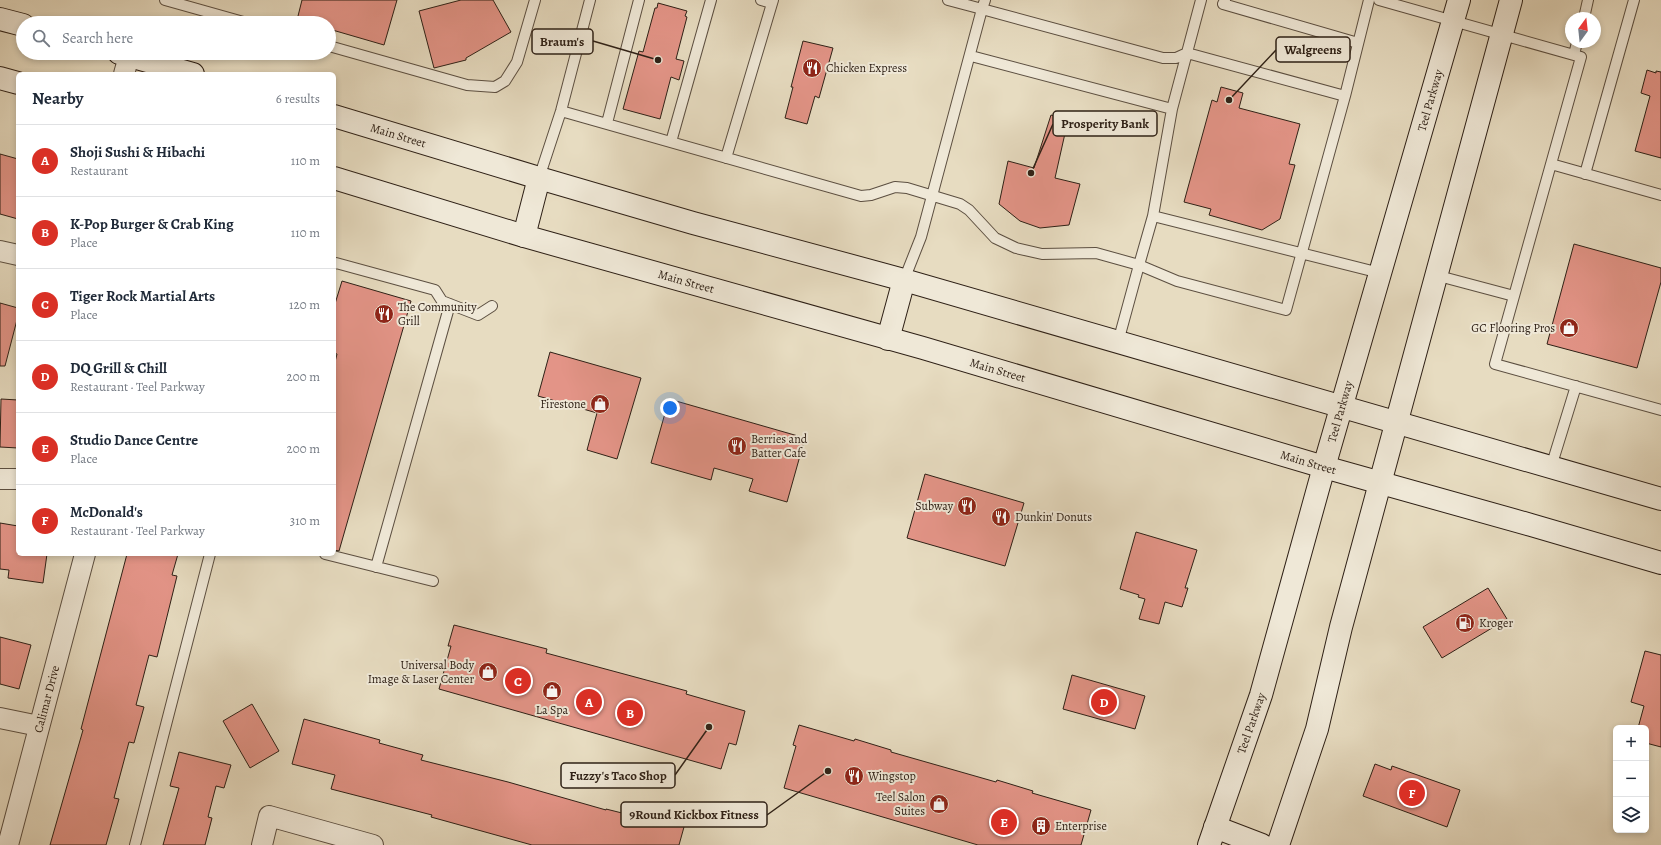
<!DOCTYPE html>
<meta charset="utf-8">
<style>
body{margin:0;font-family:Alegreya,serif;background:#f2f2f3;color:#1f2937}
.controls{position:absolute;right:12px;bottom:12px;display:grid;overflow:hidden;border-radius:6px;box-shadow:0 2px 6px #0003}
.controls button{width:36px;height:36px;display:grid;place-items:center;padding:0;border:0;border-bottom:1px solid #e0e1e3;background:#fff;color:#1f2937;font:20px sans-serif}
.compass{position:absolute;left:1565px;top:12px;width:36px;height:36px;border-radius:50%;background:#fff;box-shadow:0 2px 6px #0003;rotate:15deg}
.you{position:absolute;left:670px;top:408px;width:14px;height:14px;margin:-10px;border:3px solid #fff;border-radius:50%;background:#1a73e8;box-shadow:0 0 0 6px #1a73e833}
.badge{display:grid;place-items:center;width:26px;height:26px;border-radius:50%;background:#d93025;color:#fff;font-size:13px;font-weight:700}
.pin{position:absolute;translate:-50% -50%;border:2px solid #fff;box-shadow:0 1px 4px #0006}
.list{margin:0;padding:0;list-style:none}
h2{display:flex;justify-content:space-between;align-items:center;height:52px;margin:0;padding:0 16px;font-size:17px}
h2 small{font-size:13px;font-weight:400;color:#747a83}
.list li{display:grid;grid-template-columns:26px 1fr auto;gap:12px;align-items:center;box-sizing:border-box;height:72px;padding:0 16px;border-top:1px solid #e0e1e3}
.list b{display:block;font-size:15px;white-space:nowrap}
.list p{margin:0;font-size:13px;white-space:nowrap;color:#747a83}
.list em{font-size:13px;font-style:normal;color:#747a83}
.icon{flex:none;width:22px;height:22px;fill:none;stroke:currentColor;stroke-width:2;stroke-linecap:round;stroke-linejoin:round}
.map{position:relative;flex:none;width:1661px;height:845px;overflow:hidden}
.search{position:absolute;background:#fff;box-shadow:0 2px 6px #0003;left:16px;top:16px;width:320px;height:44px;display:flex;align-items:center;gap:10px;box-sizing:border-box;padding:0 14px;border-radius:22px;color:#747a83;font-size:15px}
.panel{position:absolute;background:#fff;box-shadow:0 2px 6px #0003;left:16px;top:72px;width:320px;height:484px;border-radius:6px}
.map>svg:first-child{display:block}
.building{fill:#e39487;stroke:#2e2016}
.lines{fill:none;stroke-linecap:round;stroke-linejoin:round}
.service-casing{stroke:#5c4f41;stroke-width:12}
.minor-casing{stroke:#5c4f41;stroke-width:22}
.secondary-casing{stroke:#2e2016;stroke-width:24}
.service{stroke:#efe8d7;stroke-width:10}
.minor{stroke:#efe8d7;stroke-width:20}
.secondary{stroke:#efe8d7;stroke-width:22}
.labels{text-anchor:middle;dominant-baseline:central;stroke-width:4;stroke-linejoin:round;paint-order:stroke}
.poi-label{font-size:12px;fill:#2e2016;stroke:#efe8d7;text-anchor:start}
.street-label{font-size:12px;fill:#2e2016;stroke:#efe8d7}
.leader{fill:none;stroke:#2e2016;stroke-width:1.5}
.callout-dot{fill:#2e2016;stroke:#efe8d7;stroke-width:1.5}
.callout{fill:#efe8d7;stroke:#2e2016;stroke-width:1.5}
.callout-label{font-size:13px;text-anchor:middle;font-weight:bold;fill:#2e2016}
</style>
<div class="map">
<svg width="1661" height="845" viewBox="0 0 1661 845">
<rect width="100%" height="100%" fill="#e7dcc1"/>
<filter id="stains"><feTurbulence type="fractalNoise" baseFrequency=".005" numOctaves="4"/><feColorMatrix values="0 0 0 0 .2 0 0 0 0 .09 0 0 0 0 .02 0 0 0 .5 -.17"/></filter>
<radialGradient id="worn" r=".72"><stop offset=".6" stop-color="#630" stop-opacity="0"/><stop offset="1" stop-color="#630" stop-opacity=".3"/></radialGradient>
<path class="building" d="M 302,0 L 397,0 L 384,45 L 329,29 L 329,23 L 310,23 L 297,20 Z
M 461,0 L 493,0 L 511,32 L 466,58 L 466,60 L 434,68 L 419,11 Z
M 658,3 L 687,11 L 685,16 L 687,17 L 676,59 L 684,61 L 679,80 L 671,77 L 660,119 L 623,109 L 639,51 L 643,52 L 655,8 L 657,8 Z
M 803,41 L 833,48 L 819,98 L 815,96 L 807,124 L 785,118 L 793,87 L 791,87 Z
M 1647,70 L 1656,73 L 1656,71 L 1661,72 L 1661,158 L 1635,151 L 1650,96 L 1641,93 Z
M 1221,87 L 1243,93 L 1239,108 L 1300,124 L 1289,164 L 1295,165 L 1280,219 L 1262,230 L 1209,215 L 1211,209 L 1184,202 L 1212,100 L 1217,102 Z
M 1051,115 L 1068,120 L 1055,178 L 1080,184 L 1069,225 L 1040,228 L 1020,221 L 999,204 L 1008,161 L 1034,168 Z
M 0,154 L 18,159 L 18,219 L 0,214 Z
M 1574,244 L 1661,268 L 1661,282 L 1637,368 L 1547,344 Z
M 342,281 L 411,301 L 339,551 L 334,550 L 334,366 L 337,354 L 334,353 L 334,307 Z
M 0,303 L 18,308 L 18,316 L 5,366 L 0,366 Z
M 550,352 L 641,378 L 617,459 L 587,450 L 597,413 L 538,396 Z
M 1,399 L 18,400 L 18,448 L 0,447 Z
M 669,399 L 805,438 L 787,502 L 749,491 L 753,479 L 714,468 L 711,480 L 651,463 Z
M 925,474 L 1024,503 L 1005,566 L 907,538 Z
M 0,523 L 18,526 L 18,554 L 47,554 L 43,583 L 8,578 L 9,570 L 0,569 Z
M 1136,532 L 1197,550 L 1185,588 L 1188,588 L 1182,607 L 1165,602 L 1159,624 L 1139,619 L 1145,599 L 1138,597 L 1139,595 L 1120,589 Z
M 127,554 L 178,554 L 172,575 L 177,576 L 157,657 L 149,655 L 136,705 L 144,707 L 134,743 L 129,742 L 114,798 L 119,799 L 106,845 L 50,845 L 83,730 L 81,729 Z
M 1488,588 L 1507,619 L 1442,658 L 1423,627 Z
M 454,625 L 547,649 L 546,653 L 687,691 L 686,694 L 745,711 L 736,745 L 729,743 L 721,769 L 439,689 L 451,646 L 448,646 Z
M 0,637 L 31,645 L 19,689 L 0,684 Z
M 1645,651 L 1661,655 L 1661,747 L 1646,743 L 1646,728 L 1638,728 L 1644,706 L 1631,702 Z
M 1072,675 L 1145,696 L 1135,729 L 1063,709 Z
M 252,704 L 279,751 L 250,768 L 223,721 Z
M 304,719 L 380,740 L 379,743 L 423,755 L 421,760 L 508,782 L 606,810 L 606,809 L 650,820 L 650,818 L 684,827 L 679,845 L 532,845 L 431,817 L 432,815 L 331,789 L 335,775 L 292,764 Z
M 799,725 L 854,741 L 855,739 L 891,750 L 891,752 L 996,782 L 997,780 L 1033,791 L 1032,793 L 1091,810 L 1081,845 L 978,845 L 784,788 L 796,746 L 793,745 Z
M 179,752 L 231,765 L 224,788 L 216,786 L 208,817 L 212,818 L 205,845 L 163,845 L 179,788 L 170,786 Z
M 1375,764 L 1391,770 L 1392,766 L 1460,790 L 1447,827 L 1363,796 Z"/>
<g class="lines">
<g class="service-casing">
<path id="service" d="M 165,0 L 247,23
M 761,0 L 772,3
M 985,0 L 982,9 L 1163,58 L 1176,58 L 1187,53 L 1345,96
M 1225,0 L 1223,4 L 1358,43
M 1379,0 L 1581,57 L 1551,164
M 1584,18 L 1588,0
M 329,46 L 467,85 L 495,87 L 505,81 L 517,62 L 535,0
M 1574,55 L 1577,42
M 971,56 L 1172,109 L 1201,0
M 1172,109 L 1153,216 L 1139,265 L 1177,281 L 1286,310 L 1345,96 L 1369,0
M 561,111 L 861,196 L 871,195 L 895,187 L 907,188 L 960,204 L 969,210 L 995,238 L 1016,248 L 1042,254 L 1096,253 L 1139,265 L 1118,342
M 607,123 L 639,0
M 671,142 L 711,0
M 726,158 L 773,0
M 1585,174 L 1634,0
M 539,178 L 561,111 L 590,0
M 1661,195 L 1551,164 L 1495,364 L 1661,410
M 1153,216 L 1380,273
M 334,264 L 336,263 L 435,290 L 442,301 L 478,315 L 492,306
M 1435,275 L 1514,296
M 904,280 L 921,237 L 982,9 L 948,0
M 1551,467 L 1576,386
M 325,554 L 433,581
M 376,567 L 450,304
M 135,845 L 210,554"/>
</g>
<g class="minor-casing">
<g id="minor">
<path d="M 124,74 L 129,56"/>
<path d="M 0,251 L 18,255"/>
<path d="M 0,479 L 18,479"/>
<path d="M 0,718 L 39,726"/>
<path id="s1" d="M 8,845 L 85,554"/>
<path d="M 262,845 L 269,816 L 373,845"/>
</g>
</g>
<g class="secondary-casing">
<g id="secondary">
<path d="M 0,19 L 23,25"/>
<path d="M 119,53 L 193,74"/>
<path d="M 0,78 L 18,83"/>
<path id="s2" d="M 334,116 L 539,178 L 693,223 L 904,280 L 1661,499"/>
<path id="s3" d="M 334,178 L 524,236 L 923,348 L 1324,467 L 1531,525 L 1661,563"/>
<path d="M 524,236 L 539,178"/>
<path d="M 888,339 L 904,280"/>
<path d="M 1215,827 L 1262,845"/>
<path id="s4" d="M 1209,845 L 1261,695 L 1324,467 L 1459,0"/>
<path d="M 1278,845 L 1317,729 L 1341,627 L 1511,0"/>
</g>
</g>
<use href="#service" class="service"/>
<use href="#minor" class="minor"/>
<use href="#secondary" class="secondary"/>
</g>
<defs>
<g id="restaurant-disc" transform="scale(1)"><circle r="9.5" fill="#8f2418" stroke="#efe8d7"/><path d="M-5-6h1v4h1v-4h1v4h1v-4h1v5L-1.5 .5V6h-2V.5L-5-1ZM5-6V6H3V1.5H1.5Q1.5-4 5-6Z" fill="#fff"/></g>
<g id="shop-disc" transform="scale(1)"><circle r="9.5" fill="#8f2418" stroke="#efe8d7"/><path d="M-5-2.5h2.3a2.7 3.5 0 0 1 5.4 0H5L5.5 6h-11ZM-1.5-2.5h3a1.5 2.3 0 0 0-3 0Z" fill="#fff"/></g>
<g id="fuel-disc" transform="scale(1)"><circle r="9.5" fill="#8f2418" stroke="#efe8d7"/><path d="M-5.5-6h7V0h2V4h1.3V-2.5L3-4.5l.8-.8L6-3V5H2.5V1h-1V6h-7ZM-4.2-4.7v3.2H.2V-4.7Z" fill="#fff"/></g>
<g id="building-disc" transform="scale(1)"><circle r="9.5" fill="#8f2418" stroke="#efe8d7"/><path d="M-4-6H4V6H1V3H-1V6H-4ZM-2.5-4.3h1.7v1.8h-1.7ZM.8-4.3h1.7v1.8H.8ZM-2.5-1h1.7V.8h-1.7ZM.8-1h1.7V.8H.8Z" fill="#fff"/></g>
</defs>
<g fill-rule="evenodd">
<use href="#restaurant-disc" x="812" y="68"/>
<use href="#restaurant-disc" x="384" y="314"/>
<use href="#shop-disc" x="1569" y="328"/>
<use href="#shop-disc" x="600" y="404"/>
<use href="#restaurant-disc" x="737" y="446"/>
<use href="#restaurant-disc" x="967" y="506"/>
<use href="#restaurant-disc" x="1001" y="517"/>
<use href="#fuel-disc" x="1465" y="623"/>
<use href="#shop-disc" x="488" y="672"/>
<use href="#shop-disc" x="552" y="691"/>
<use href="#restaurant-disc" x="854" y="776"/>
<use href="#shop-disc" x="939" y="804"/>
<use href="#building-disc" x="1041" y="826"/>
</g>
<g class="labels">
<g class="poi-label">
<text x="826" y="68">Chicken Express</text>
<text x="398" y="307">The Community<tspan x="398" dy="14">Grill</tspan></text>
<text x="1555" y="328" text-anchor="end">GC Flooring Pros</text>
<text x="586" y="404" text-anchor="end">Firestone</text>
<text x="751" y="439">Berries and<tspan x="751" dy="14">Batter Cafe</tspan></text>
<text x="953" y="506" text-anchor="end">Subway</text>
<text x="1015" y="517">Dunkin' Donuts</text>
<text x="1479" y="623">Kroger</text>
<text x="474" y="665" text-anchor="end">Universal Body<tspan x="474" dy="14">Image &amp; Laser Center</tspan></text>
<text x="552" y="710" text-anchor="middle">La Spa</text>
<text x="868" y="776">Wingstop</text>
<text x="925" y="797" text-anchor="end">Teel Salon<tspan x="925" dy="14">Suites</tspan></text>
<text x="1055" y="826">Enterprise</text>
</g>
<g class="street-label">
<text stroke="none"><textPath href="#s4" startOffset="777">Teel Parkway</textPath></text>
<text stroke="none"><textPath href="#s2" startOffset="67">Main Street</textPath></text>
<text stroke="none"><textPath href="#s3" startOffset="367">Main Street</textPath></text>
<text stroke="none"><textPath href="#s3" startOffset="691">Main Street</textPath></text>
<text stroke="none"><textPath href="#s4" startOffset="453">Teel Parkway</textPath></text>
<text stroke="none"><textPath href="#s3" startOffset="1015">Main Street</textPath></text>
<text stroke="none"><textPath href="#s1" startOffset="151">Calimar Drive</textPath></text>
<text stroke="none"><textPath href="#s4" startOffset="129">Teel Parkway</textPath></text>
</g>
</g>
<path class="leader" d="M658 60L593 41M1229 100L1276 50M1031 173L1053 124M709 727L675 775M828 771L767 815"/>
<g class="callout-dot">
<circle cx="658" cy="60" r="4"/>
<circle cx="1229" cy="100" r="4"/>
<circle cx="1031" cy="173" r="4"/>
<circle cx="709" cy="727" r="4"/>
<circle cx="828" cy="771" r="4"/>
</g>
<g class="callout">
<rect x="532" y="29" width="61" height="25" rx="4"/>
<rect x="1276" y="37" width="74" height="25" rx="4"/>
<rect x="1053" y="111" width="104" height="25" rx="4"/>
<rect x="561" y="763" width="114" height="25" rx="4"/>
<rect x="621" y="802" width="146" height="25" rx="4"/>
</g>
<g class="callout-label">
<text x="562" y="46">Braum's</text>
<text x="1313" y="54">Walgreens</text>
<text x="1105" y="128">Prosperity Bank</text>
<text x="618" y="780">Fuzzy's Taco Shop</text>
<text x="694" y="819">9Round Kickbox Fitness</text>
</g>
<rect width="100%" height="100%" filter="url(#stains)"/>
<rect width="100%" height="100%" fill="url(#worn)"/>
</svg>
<div class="controls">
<button>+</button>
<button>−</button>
<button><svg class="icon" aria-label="layers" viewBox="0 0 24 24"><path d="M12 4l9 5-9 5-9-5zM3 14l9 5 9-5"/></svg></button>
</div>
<svg class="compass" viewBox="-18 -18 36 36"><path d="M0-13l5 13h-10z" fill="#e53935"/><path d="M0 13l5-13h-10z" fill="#747a83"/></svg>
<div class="you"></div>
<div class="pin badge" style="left:589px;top:702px">A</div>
<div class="pin badge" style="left:630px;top:713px">B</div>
<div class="pin badge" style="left:518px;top:681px">C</div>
<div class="pin badge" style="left:1104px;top:702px">D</div>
<div class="pin badge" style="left:1004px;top:822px">E</div>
<div class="pin badge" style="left:1412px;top:793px">F</div>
<div class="search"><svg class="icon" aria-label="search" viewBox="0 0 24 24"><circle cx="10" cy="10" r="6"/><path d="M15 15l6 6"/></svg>Search here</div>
<section class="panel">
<h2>Nearby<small>6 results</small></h2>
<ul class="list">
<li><span class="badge">A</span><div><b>Shoji Sushi &amp; Hibachi</b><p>Restaurant</p></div><em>110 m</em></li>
<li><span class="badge">B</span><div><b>K-Pop Burger &amp; Crab King</b><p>Place</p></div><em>110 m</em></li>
<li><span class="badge">C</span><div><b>Tiger Rock Martial Arts</b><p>Place</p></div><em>120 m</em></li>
<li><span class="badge">D</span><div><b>DQ Grill &amp; Chill</b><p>Restaurant · Teel Parkway</p></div><em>200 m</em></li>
<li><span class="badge">E</span><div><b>Studio Dance Centre</b><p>Place</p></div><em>200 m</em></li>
<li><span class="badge">F</span><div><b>McDonald's</b><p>Restaurant · Teel Parkway</p></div><em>310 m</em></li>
</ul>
</section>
</div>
